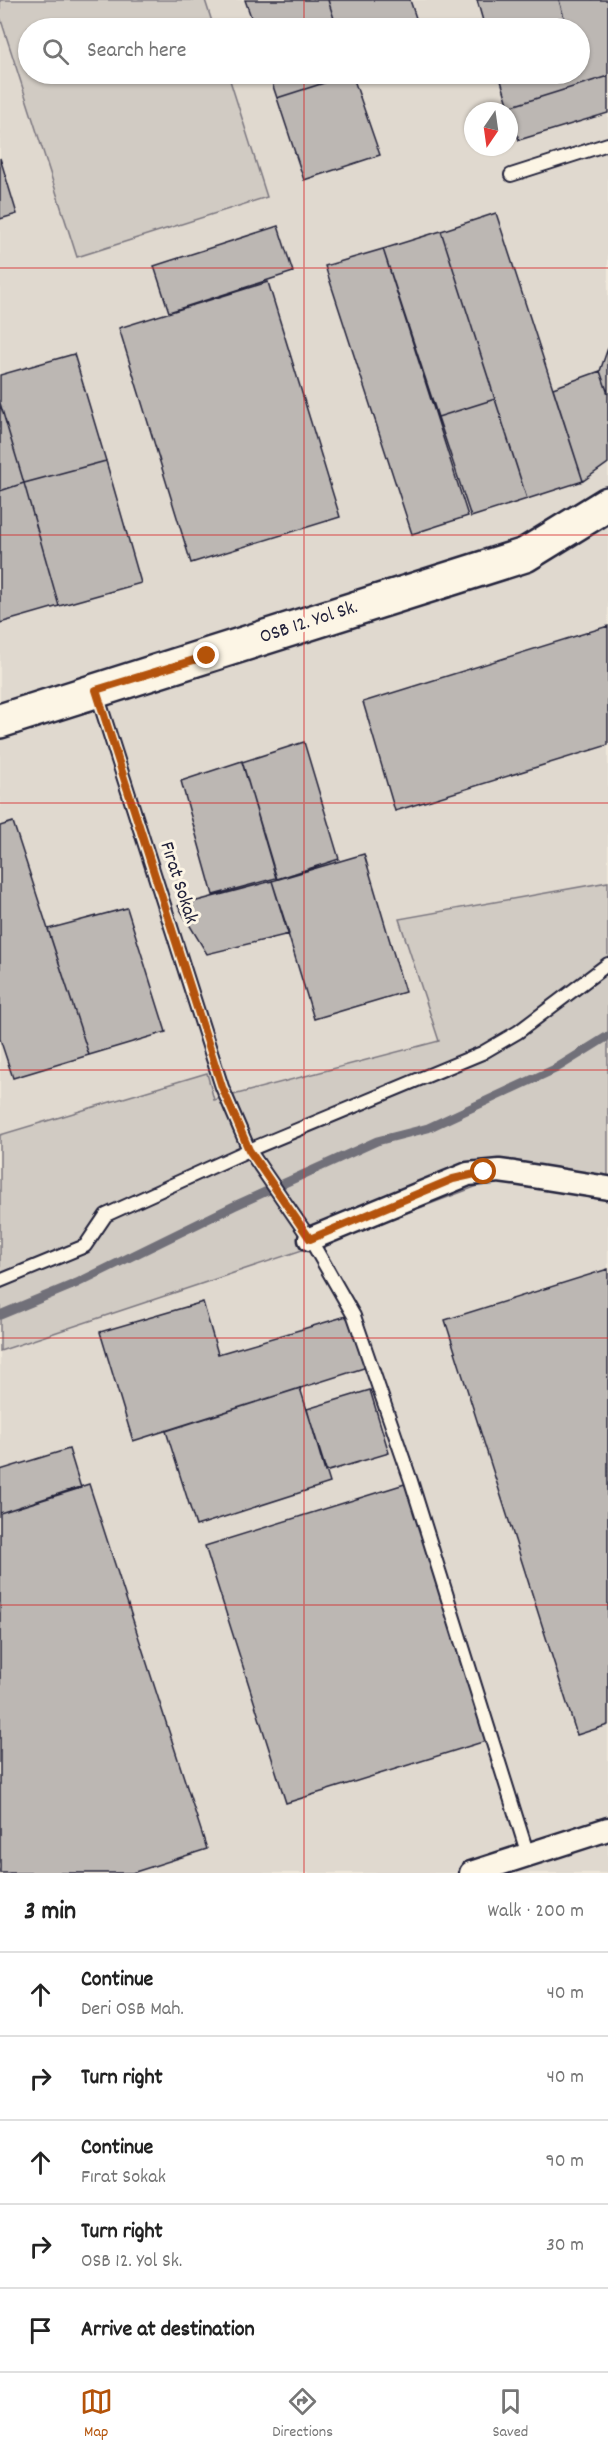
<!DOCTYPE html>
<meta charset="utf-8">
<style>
body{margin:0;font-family:Dekko,sans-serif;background:#f6f6f6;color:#222}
.compass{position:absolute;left:464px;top:102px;width:54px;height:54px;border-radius:50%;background:#fff;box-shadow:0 2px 4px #0004;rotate:193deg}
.stop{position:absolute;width:18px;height:18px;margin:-14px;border:4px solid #b45309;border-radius:50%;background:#fff}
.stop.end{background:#b45309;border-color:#fff;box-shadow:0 2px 6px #0008}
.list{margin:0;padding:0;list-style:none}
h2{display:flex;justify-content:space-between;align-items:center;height:78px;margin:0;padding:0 24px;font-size:26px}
h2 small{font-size:20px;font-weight:400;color:#767676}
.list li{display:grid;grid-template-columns:39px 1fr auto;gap:18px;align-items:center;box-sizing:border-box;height:84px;padding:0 24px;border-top:2px solid #e0e0e0}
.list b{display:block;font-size:22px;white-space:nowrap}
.list p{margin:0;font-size:20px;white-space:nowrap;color:#767676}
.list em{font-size:20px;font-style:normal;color:#767676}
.icon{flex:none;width:33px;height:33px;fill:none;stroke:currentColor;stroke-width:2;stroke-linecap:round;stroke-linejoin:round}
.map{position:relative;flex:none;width:608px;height:1873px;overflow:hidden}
.search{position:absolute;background:#fff;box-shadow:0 2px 4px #0004;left:18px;right:18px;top:18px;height:66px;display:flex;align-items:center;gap:15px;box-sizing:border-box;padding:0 21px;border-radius:33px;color:#767676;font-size:22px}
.sheet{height:498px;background:#fff}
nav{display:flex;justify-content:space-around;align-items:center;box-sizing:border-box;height:84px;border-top:2px solid #e0e0e0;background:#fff;font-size:16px;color:#767676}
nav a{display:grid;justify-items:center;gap:3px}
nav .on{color:#b45309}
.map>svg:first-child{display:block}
.built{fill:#e0d9cf;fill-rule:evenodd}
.green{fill:#d1cbc3;stroke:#7a767f;stroke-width:1.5}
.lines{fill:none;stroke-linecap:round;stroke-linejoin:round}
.stream{stroke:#716f79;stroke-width:9}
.building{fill:#bcb7b3;stroke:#22223b;stroke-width:1.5}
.lane-casing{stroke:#22223b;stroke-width:16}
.street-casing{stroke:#22223b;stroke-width:27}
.secondary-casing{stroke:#22223b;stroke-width:38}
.lane{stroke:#fcf5e5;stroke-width:12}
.street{stroke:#fcf5e5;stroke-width:22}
.secondary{stroke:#fcf5e5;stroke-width:33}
.route{stroke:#b45309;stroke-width:8}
.grid{fill:none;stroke:#d62828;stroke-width:1.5;stroke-opacity:0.55}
.labels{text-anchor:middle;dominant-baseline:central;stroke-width:6;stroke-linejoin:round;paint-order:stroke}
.street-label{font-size:20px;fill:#22223b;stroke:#fcf5e5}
</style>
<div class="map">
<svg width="608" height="1873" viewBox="0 0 608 1873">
<rect width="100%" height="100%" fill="#efe8db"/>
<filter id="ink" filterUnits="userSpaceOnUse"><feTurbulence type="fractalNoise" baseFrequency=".0167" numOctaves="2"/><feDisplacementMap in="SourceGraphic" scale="12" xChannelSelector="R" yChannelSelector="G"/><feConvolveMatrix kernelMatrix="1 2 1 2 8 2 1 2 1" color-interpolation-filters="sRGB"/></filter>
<g filter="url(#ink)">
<path class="built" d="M 0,0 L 608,0 L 608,1873 L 0,1873 ZM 28,28 L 580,28 L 580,74 L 28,74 ZM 473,111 L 509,111 L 509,147 L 473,147 Z"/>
<path class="green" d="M 0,0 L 205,0 L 214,28 L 28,28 L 28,74 L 228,74 L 267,197 L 77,257 L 0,17 Z
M 608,882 L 608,1193 L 504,1176 L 356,1232 L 0,1351 L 0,1135 L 207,1073 L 214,1100 L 439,1041 L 399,919 Z"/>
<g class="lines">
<path class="stream" d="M 0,1315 L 77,1283 L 234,1206 L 377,1141 L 428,1128 L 555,1069 L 608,1036"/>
</g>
<path class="building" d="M 245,0 L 328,0 L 337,28 L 255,28 Z
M 328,0 L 410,0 L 418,24 L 404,28 L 337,28 Z
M 477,0 L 559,0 L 567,28 L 485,28 Z
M 559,0 L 608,0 L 608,76 L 509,107 L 499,74 L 580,74 L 580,28 L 567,28 Z
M 269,74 L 352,74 L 277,98 Z
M 352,74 L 380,155 L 304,180 L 277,98 Z
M 608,76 L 608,113 L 519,140 L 509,107 Z
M 0,158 L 17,214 L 0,219 Z
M 496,213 L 583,481 L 527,499 L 441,231 Z
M 278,226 L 293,272 L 169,312 L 154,266 Z
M 441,231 L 495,399 L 438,417 L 383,249 Z
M 383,249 L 468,516 L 412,534 L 325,266 Z
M 268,282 L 340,517 L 191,563 L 119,328 Z
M 608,348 L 608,394 L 600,371 Z
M 74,354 L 106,461 L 24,483 L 0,403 L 0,375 Z
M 600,371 L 608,394 L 608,463 L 583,481 L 553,388 Z
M 495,399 L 527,499 L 471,517 L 438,417 Z
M 0,403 L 24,483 L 0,491 Z
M 106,461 L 141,583 L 59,606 L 24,483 Z
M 24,483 L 59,606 L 0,623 L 0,491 Z
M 608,626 L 608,745 L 395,811 L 363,702 Z
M 304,742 L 339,859 L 277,879 L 242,762 Z
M 242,761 L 276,878 L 213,895 L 181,781 Z
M 13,822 L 89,1055 L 13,1078 L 0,1039 L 0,826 Z
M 364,854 L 405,992 L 314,1019 L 272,881 Z
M 272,881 L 289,934 L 207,954 L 178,906 Z
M 127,908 L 166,1032 L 89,1055 L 48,929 Z
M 608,1269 L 608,1725 L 577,1735 L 445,1320 Z
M 203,1302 L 218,1354 L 350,1315 L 367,1367 L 133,1441 L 100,1332 Z
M 300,1388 L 330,1483 L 196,1526 L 166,1431 Z
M 370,1390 L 389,1453 L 325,1472 L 307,1409 Z
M 69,1449 L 81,1488 L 0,1513 L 0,1470 Z
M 408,1483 L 489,1740 L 286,1803 L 205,1546 Z
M 89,1484 L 207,1849 L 132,1873 L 0,1873 L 0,1513 Z"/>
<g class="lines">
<g class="lane-casing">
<path id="lane" d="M 511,175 L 608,144
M 96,691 L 222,1087 L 249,1150 L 310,1239 L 354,1316 L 411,1481 L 528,1855
M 0,1281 L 85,1246 L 106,1215 L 249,1150 L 482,1053 L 518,1032 L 608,964"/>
</g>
<g class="street-casing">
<path id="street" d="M 310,1239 L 468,1174 L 499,1171 L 514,1173 L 608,1188
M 471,1873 L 608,1829"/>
</g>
<g class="secondary-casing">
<path id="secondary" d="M 0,721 L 525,555 L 608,504"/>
</g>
<use href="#lane" class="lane"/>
<use href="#street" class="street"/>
<use href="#secondary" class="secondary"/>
</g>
</g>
<g class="lines" filter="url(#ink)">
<path class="route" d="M 207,656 L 96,690 L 222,1087 L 249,1150 L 310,1239 L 453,1179 L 484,1172"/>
</g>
<path class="grid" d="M 304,0 L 304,28M 304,74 L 304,1873M 0,268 L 608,268M 0,535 L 608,535M 0,803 L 608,803M 0,1070 L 608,1070M 0,1338 L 608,1338M 0,1605 L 608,1605"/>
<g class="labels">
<g class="street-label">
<text transform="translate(309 623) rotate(-18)">OSB 12. Yol Sk.</text>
<text transform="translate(178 883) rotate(72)">Fırat Sokak</text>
</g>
</g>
</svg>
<svg class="compass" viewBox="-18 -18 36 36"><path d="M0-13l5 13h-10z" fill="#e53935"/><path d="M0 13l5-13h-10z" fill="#767676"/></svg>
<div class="stop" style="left:484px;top:1172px"></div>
<div class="stop end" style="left:207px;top:656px"></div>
<div class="search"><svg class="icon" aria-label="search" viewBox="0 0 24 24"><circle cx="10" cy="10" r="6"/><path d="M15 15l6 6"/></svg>Search here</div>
</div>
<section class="sheet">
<h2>3 min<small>Walk · 200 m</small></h2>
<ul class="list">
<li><svg class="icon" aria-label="ahead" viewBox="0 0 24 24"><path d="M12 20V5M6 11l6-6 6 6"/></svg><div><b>Continue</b><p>Deri OSB Mah.</p></div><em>40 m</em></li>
<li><svg class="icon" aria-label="right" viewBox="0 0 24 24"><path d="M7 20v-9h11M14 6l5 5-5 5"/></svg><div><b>Turn right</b></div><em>40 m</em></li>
<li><svg class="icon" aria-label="ahead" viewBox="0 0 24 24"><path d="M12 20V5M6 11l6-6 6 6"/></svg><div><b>Continue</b><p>Fırat Sokak</p></div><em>90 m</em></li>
<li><svg class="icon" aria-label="right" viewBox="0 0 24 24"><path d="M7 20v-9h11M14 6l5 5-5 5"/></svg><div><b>Turn right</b><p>OSB 12. Yol Sk.</p></div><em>30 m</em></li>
<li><svg class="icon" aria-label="arrive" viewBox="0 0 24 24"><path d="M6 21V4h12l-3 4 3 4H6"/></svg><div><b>Arrive at destination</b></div></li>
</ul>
</section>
<nav>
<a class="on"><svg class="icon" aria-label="map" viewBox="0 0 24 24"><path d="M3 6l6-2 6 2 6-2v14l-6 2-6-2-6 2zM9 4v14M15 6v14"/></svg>Map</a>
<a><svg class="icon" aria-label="directions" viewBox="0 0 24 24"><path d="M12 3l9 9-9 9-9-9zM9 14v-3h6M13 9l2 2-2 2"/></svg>Directions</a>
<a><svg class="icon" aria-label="saved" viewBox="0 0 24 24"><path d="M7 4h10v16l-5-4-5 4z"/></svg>Saved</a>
</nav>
